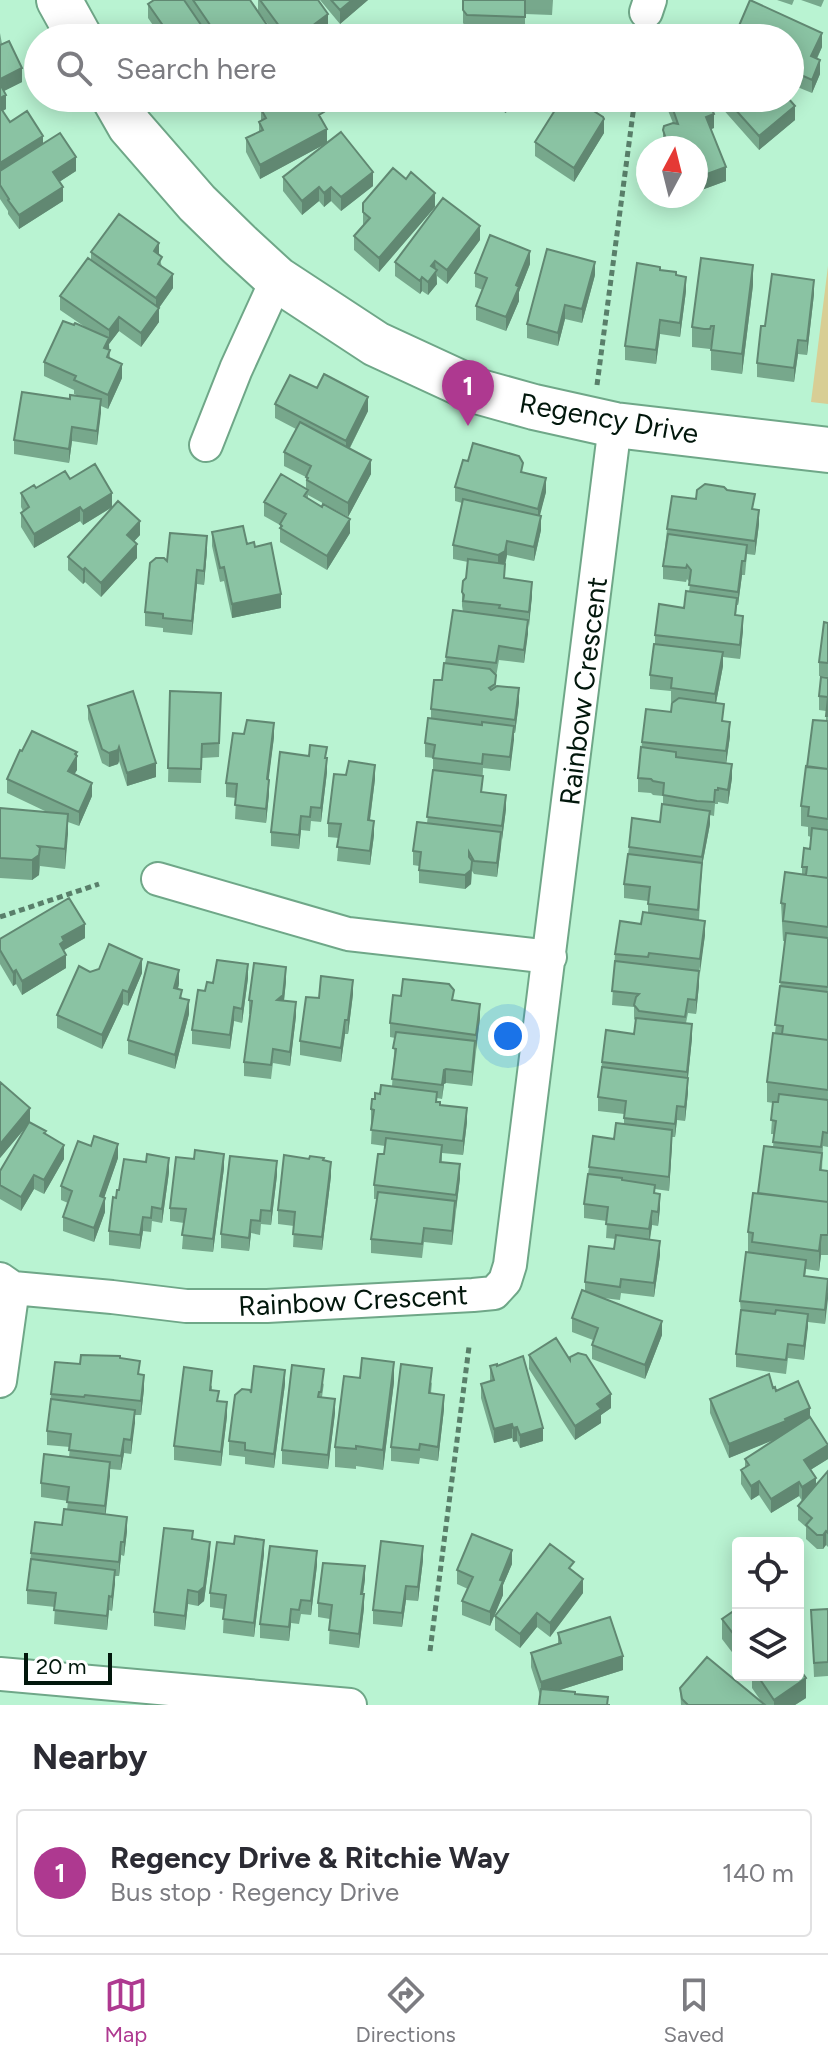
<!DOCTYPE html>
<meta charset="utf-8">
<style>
body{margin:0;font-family:Figtree,sans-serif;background:#f7f7f7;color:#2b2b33}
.controls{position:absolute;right:24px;bottom:24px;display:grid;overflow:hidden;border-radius:8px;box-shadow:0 4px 20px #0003}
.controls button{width:72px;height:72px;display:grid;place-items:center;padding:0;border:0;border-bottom:2px solid #e1e1e2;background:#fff;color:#2b2b33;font:40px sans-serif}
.compass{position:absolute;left:636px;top:136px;width:72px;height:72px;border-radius:50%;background:#fff;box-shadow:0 4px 20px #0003;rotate:7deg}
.scale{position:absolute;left:24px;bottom:20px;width:88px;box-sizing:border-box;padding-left:8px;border:4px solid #02170c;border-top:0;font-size:22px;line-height:28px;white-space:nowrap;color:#02170c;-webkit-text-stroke:6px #fff;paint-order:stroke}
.you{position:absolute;left:508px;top:1036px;width:28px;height:28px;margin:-20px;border:6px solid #fff;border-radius:50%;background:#1a73e8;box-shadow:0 0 0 12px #1a73e833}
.badge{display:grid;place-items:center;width:52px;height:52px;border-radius:50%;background:#ae3990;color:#fff;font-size:26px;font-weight:700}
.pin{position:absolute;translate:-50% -66px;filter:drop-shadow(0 2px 4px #0008)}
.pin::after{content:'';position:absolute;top:42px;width:28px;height:24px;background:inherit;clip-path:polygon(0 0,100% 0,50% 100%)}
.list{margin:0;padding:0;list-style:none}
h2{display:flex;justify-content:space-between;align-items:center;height:104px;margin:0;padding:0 32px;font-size:34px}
h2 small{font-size:26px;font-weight:400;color:#7c7c81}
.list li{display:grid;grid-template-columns:52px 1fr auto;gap:24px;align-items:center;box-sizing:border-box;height:128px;margin:0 16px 16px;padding:0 16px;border:2px solid #e1e1e2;border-radius:8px}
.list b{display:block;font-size:30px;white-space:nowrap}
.list p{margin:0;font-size:26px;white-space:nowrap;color:#7c7c81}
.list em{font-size:26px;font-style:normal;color:#7c7c81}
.icon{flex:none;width:44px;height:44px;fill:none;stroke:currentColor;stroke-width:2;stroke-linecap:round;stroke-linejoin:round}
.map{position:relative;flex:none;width:828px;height:1705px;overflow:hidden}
.search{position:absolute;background:#fff;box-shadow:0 4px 20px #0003;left:24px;right:24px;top:24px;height:88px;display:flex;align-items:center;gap:20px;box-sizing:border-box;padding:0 28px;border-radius:44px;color:#7c7c81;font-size:30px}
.sheet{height:248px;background:#fff}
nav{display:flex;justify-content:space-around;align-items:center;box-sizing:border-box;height:112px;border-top:2px solid #e1e1e2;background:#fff;font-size:22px;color:#7c7c81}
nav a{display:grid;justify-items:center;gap:4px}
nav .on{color:#ae3990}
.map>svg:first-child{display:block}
.green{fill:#d8ce95}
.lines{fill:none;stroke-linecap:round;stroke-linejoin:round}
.street-casing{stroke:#6fa788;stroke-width:36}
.secondary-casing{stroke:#6fa788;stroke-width:48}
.path{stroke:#597f6a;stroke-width:5;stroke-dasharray:6 4;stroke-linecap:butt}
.street{stroke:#fff;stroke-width:32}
.secondary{stroke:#fff;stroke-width:44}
.wall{fill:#77a88c}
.shaded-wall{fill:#618872}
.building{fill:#8ac3a3;stroke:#618872;stroke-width:2}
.labels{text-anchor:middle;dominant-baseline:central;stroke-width:8;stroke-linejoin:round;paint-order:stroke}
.street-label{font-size:28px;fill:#02170c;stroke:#fff}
</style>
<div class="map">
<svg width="828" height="1705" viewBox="0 0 828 1705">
<rect width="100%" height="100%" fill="#b9f3d2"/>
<path class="green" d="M 828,266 L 828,404 L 811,402 Z"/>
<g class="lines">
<g class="street-casing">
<path id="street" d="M 646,12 L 650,0
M 206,445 L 236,369 L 277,279
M 158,879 L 348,934 L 550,957
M 0,1279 L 13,1288 L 112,1297 L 186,1306 L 267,1306 L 473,1295 L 494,1293 L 505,1281 L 510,1265 L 615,425
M 0,1381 L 13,1288
M 0,1674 L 350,1705"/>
</g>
<g class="secondary-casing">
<path id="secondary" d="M 59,0 L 80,38
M 114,98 L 130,126 L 197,203 L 240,245 L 277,279 L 376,344 L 480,392 L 534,407 L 615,425 L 828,450"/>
</g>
<path class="path" d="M 597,385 L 635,98
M 0,917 L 99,884
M 430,1651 L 469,1347"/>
<use href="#street" class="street"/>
<use href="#secondary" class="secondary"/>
</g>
<path class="wall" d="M 185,0 L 250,0 L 271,38 L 151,38 L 151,36 L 157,31 L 148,18 L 148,4 L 185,1 Z
M 258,0 L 318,0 L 328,28 L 314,38 L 278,38 L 258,11 Z
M 320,0 L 368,0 L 340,24 Z
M 463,0 L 553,0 L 552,15 L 525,14 L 525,31 L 467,29 L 463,23 Z
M 750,0 L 822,33 L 822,47 L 817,59 L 820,60 L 820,74 L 812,93 L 790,84 L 790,38 L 738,38 L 738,28 Z
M 777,0 L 794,0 L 792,5 Z
M 801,0 L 824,0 L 821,7 Z
M 0,33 L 2,44 L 22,82 L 4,91 L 6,109 L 3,111 L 10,122 L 43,144 L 76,171 L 59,182 L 63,201 L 19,229 L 8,214 L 8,211 L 0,199 Z
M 496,98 L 529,98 L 505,113 Z
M 556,98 L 601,98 L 593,110 L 604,133 L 574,182 L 535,156 L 535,142 L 556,108 Z
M 667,98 L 707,98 L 714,128 L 711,129 L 726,181 L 696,192 L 696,148 L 664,148 L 663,144 L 663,130 L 673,123 L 667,108 Z
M 713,98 L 788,98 L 795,120 L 759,150 Z
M 261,109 L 324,124 L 327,143 L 373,186 L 341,211 L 331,201 L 324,207 L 319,201 L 302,215 L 283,191 L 283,177 L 325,144 L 260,179 L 246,152 L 246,138 L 259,132 L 259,122 L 261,121 Z
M 363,203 L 435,207 L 379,272 L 354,250 L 354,236 L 363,226 Z
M 480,240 L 447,284 L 437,276 L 437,284 L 428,295 L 422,291 L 420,294 L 395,276 L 395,262 Z
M 91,252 L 159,255 L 162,267 L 173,288 L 159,308 L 159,322 L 141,347 L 119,331 L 109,344 L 110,358 L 122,378 L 108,409 L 101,406 L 97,445 L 72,441 L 69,463 L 14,454 L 14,440 L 70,399 L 79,396 L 74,394 L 74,390 L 44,376 L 44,362 L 74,325 L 85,327 L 60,310 L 60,296 L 91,260 Z
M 530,264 L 519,292 L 519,301 L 506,331 L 476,320 L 476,306 L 483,290 L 475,287 L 475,273 Z
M 660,270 L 676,276 L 686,291 L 680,337 L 660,334 L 656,364 L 625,360 L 625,346 Z
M 595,275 L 582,323 L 565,319 L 558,346 L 527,338 L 527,324 Z
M 753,285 L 742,374 L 711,370 L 711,346 L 710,349 L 692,347 L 692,327 Z
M 814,294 L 807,355 L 798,354 L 794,382 L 757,377 L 757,363 L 765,326 Z
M 317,388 L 368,411 L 350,448 L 371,474 L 348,517 L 308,495 L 308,498 L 350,533 L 327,570 L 280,542 L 280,525 L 264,516 L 264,502 L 306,489 L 306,477 L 284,466 L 284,452 L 296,429 L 275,418 L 275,404 Z
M 523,472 L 546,492 L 539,516 L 541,530 L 534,561 L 507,555 L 505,565 L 505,578 L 532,596 L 524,663 L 499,660 L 496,677 L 496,687 L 519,702 L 515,733 L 514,733 L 510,771 L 483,768 L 482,792 L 506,809 L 497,877 L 474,874 L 472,871 L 471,884 L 465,889 L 419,883 L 419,866 L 413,865 L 413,851 L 427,823 L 433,770 L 433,758 L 425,757 L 425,743 L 431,719 L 431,709 L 442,680 L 446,657 L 463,612 L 462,606 L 462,592 L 466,578 L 468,562 L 453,559 L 453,545 L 462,503 L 455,501 L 455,487 Z
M 70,479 L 112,507 L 140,535 L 134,541 L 137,558 L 101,597 L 85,582 L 83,584 L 68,570 L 68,557 L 111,508 L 83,525 L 80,521 L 34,548 L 21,527 L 21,513 L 23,511 L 21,507 L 21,493 Z
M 754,510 L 759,524 L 755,555 L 747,554 L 745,575 L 742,575 L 738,605 L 737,605 L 736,615 L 743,630 L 740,659 L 723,657 L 723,666 L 716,703 L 730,736 L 726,763 L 732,778 L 728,804 L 718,802 L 718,804 L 715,804 L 714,816 L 710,815 L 710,824 L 702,866 L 699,920 L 705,935 L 699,973 L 699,985 L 696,1014 L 688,1013 L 686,1023 L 692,1038 L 688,1078 L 688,1092 L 685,1121 L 677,1120 L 675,1137 L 672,1137 L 669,1191 L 655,1189 L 655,1193 L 660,1208 L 658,1226 L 652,1225 L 650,1240 L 660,1255 L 654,1297 L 621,1293 L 620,1300 L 603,1298 L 662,1335 L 645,1379 L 592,1359 L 592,1345 L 593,1340 L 572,1332 L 572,1318 L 585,1291 L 585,1282 L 614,1249 L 616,1239 L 606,1238 L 607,1221 L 584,1218 L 584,1204 L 589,1167 L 614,1139 L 624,1124 L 624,1114 L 598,1111 L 598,1097 L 602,1062 L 634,1034 L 636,1021 L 634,1019 L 634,1007 L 612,1005 L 615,954 L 641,924 L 648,913 L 648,901 L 624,898 L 624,884 L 629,847 L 660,822 L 663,804 L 663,796 L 653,795 L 651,793 L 638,792 L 638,778 L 642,742 L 671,712 L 673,702 L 671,702 L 671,691 L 650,689 L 650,675 L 655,644 L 655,635 L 684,608 L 689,592 L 690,583 L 687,579 L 686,582 L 663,579 L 663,566 L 667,529 Z
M 212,532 L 247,544 L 281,608 L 232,618 L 224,581 L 220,582 L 212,546 Z
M 207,550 L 204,585 L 197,584 L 192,635 L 163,632 L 163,628 L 145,626 L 145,612 L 167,561 Z
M 828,623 L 828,677 L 819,676 L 819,662 Z
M 828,678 L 828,1147 L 823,1146 L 822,1170 L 828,1171 L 828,1255 L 821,1255 L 819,1271 L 806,1269 L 805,1277 L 828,1279 L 825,1324 L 808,1322 L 804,1360 L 788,1358 L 786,1374 L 736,1367 L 736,1354 L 741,1315 L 740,1301 L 748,1252 L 748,1232 L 773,1147 L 774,1134 L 771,1134 L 773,1103 L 767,1102 L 767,1082 L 775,1033 L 785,941 L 783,941 L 781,903 L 802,875 L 802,867 L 810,849 L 811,837 L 808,836 L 808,827 L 801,826 L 801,806 L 807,767 L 826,721 L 826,711 L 819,710 L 819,696 Z
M 170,691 L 221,693 L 219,757 L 202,758 L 201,783 L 168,782 Z
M 88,706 L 156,777 L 127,786 L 119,761 L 118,764 L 109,767 L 102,763 L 88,719 Z
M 274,737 L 268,780 L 269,794 L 266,823 L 235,819 L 236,798 L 226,797 L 226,783 Z
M 77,755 L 77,770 L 74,774 L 92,796 L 79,826 L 68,822 L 65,869 L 40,866 L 39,875 L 32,880 L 0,878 L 0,808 L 47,812 L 7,793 L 7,779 Z
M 327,758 L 327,772 L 321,822 L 311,821 L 310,831 L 301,830 L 299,849 L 271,846 L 271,832 Z
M 375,779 L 370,820 L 374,835 L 370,865 L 337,861 L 339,838 L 328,837 L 328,823 Z
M 85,938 L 64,950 L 66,968 L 22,995 L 16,984 L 13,986 L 0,964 L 0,939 Z
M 90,972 L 142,973 L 128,1006 L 123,1004 L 102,1049 L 57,1028 L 57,1015 Z
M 248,978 L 242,1023 L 234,1021 L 230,1049 L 192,1044 L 192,1030 L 205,991 L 213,983 Z
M 286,981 L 284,1001 L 296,1016 L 290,1066 L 273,1063 L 271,1079 L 244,1076 L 244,1062 L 250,1014 L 249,1014 L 249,1000 Z
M 179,984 L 178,989 L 189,1014 L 175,1069 L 128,1054 L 128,1040 Z
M 353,994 L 348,1034 L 345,1034 L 341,1062 L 300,1055 L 300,1041 L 319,998 Z
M 454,1001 L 480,1018 L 472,1086 L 446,1083 L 444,1084 L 442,1099 L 437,1098 L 437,1102 L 440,1105 L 467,1122 L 463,1155 L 442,1153 L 442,1162 L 460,1178 L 452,1245 L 424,1242 L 422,1258 L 371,1253 L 371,1239 L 377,1199 L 374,1199 L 374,1185 L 384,1154 L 385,1146 L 371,1144 L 372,1123 L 371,1123 L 371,1109 L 375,1099 L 380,1094 L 392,1086 L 395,1038 L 390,1037 L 390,1023 Z
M 0,1082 L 30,1122 L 46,1134 L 64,1159 L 44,1194 L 34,1189 L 21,1211 L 0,1199 L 0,1171 L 26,1127 L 0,1158 Z
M 118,1158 L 104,1197 L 105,1212 L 94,1242 L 63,1231 L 63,1217 L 68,1203 L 61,1200 L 61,1186 Z
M 323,1160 L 331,1176 L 322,1250 L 293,1247 L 294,1226 L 278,1224 L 278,1210 Z
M 224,1168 L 213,1252 L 182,1249 L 184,1223 L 170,1221 L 170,1208 Z
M 169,1172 L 162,1223 L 152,1221 L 151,1232 L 143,1231 L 140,1249 L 109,1245 L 109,1231 L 116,1198 Z
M 277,1175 L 271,1225 L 261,1224 L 260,1235 L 251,1233 L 249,1251 L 221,1248 L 221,1234 Z
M 529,1355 L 570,1360 L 611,1408 L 601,1415 L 601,1423 L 575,1440 L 529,1369 Z
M 120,1358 L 140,1375 L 144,1389 L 141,1415 L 135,1415 L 131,1454 L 124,1453 L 121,1470 L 110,1469 L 105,1514 L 127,1531 L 124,1556 L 121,1555 L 119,1576 L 115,1576 L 112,1611 L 109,1610 L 107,1630 L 54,1624 L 55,1607 L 27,1604 L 27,1590 L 31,1553 L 62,1525 L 67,1510 L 68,1501 L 41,1497 L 41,1483 L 69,1457 L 70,1447 L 47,1445 L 47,1431 L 51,1394 L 80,1364 Z
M 490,1366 L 543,1441 L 520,1448 L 517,1441 L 513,1442 L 512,1438 L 494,1443 L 481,1398 L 481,1384 L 490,1381 Z
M 394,1382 L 383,1470 L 356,1466 L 356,1469 L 335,1467 L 335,1447 Z
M 432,1382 L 431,1393 L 444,1409 L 438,1461 L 420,1458 L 419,1464 L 391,1461 L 391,1447 Z
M 324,1383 L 322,1397 L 335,1413 L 328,1469 L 282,1464 L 282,1450 Z
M 285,1384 L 274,1468 L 245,1464 L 245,1457 L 229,1455 L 229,1441 L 251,1393 Z
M 212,1385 L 212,1390 L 227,1416 L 221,1466 L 174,1460 L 174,1446 Z
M 773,1388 L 810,1418 L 828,1459 L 810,1470 L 816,1485 L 828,1471 L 828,1547 L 826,1545 L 823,1549 L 817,1549 L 806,1539 L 806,1527 L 798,1520 L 798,1506 L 802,1501 L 799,1496 L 771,1513 L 759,1495 L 751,1500 L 741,1484 L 741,1470 L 745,1467 L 745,1459 L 777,1438 L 729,1458 L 710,1413 L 710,1399 Z
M 193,1539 L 210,1556 L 204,1601 L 198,1606 L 188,1604 L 185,1630 L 154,1626 L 154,1612 Z
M 264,1554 L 254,1637 L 223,1633 L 224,1609 L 210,1607 L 210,1593 Z
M 423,1560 L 418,1601 L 406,1600 L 402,1627 L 373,1624 L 373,1610 Z
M 512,1564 L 503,1585 L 503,1595 L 490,1626 L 462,1615 L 462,1601 L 468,1589 L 457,1584 L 457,1570 Z
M 317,1565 L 311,1615 L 301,1614 L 299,1624 L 291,1623 L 289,1641 L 260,1638 L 260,1624 Z
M 574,1572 L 583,1593 L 550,1637 L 537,1627 L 520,1648 L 495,1630 L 495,1616 Z
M 365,1579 L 363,1594 L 364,1608 L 359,1648 L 329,1644 L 330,1619 L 318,1617 L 318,1603 Z
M 738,1608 L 738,1660 L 722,1639 L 722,1619 Z
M 828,1609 L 828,1676 L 814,1677 L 811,1610 Z
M 558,1633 L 623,1670 L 560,1690 L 608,1705 L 540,1695 L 531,1667 L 531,1653 L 558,1645 Z
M 749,1675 L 798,1675 L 806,1698 L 795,1705 L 681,1705 L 680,1688 L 763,1704 L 752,1688 L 752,1680 Z"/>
<path class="shaded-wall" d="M 352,0 L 368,0 L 340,24 L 340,10 Z
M 328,14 L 328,28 L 314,38 L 296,38 Z
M 271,31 L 271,38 L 261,38 Z
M 822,33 L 822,47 L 811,70 L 811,56 Z
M 820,60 L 820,74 L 812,93 L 812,80 Z
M 22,68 L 22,82 L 0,93 L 0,79 Z
M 6,95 L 6,109 L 0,112 L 0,98 Z
M 506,98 L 529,98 L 505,113 L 505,99 Z
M 592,98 L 601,98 L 586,122 L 586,108 Z
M 795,106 L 795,120 L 759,150 L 759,136 Z
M 714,114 L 714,128 L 706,131 L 706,117 Z
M 604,119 L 604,133 L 574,182 L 574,168 Z
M 327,129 L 327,143 L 260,179 L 260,165 Z
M 43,136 L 43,150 L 0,177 L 0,163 Z
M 76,157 L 76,171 L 53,186 L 53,172 Z
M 726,167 L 726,181 L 696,192 L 696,178 Z
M 373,172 L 373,186 L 341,211 L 341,197 Z
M 63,187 L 63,201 L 19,229 L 19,215 Z
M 319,187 L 319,201 L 302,215 L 302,201 Z
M 331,187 L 331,201 L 324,207 L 324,193 Z
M 435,193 L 435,207 L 379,272 L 379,258 Z
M 480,226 L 480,240 L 447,284 L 447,270 Z
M 159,243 L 159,257 L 154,251 Z
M 530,251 L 530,264 L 519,292 L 519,301 L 506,331 L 506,317 L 516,285 Z
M 435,261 L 437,284 L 428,295 L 428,282 L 431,266 Z
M 595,262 L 595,275 L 582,323 L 582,309 Z
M 753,265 L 753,285 L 742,374 L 742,354 Z
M 173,274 L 173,288 L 156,312 L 156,298 Z
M 422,277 L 422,291 L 420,294 L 420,281 Z
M 686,277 L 686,291 L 680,337 L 680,323 Z
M 814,280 L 814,294 L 807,355 L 807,341 Z
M 565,305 L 565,319 L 558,346 L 558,333 Z
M 159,308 L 159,322 L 141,347 L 141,333 Z
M 119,317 L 119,331 L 109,344 L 109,330 Z
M 660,320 L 660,334 L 656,364 L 656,350 Z
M 109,338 L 109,352 L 104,348 Z
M 798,340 L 798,354 L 794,382 L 794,368 Z
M 122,364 L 122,378 L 108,409 L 108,395 Z
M 368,397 L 368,411 L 346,455 L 346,441 Z
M 101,399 L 101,413 L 97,445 L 97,431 Z
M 72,427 L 72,441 L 69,463 L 69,449 Z
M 371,460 L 371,474 L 348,517 L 348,503 Z
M 546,478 L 546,492 L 538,523 L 538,509 Z
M 112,493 L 112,507 L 83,525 L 83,511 Z
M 80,507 L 80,521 L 34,548 L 34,534 Z
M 759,510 L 759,524 L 755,555 L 755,541 Z
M 541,516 L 541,530 L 534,561 L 534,547 Z
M 350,519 L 350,533 L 327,570 L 327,556 Z
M 140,521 L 140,535 L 127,549 L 127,535 Z
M 207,536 L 207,550 L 204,585 L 204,571 Z
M 507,541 L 507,555 L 505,565 L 505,578 L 498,569 L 498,555 Z
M 137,544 L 137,558 L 101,597 L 101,583 Z
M 742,561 L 742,575 L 738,605 L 738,592 Z
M 85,568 L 85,582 L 83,584 L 83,570 Z
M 197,570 L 197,584 L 192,635 L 192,621 Z
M 532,582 L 532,596 L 529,626 L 529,612 Z
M 281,594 L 281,608 L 232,618 L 232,604 Z
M 743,616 L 743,630 L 740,659 L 740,645 Z
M 528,620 L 528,634 L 524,663 L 524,650 Z
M 723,652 L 723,666 L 715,708 L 715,694 Z
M 519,688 L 519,702 L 515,733 L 515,720 Z
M 730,722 L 730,736 L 726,765 L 726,751 Z
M 274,723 L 274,737 L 267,793 L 267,779 Z
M 514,726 L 514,740 L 510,771 L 510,757 Z
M 119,747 L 119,761 L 118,764 L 109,767 L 109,753 Z
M 77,752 L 77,770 L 68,785 L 68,771 Z
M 327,758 L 327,772 L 321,822 L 321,808 Z
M 156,763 L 156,777 L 127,786 L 127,773 Z
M 732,764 L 732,778 L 728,804 L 728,790 Z
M 375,765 L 375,779 L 368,834 L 368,820 Z
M 269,780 L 269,794 L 266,823 L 266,809 Z
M 92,783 L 92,796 L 79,826 L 79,812 Z
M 506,795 L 506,809 L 502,840 L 502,826 Z
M 710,811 L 710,824 L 702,866 L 698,924 L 702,857 Z
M 68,814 L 68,834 L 65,869 L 65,849 Z
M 301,816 L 301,830 L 299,849 L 299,835 Z
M 374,821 L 374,835 L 370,865 L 370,851 Z
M 501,832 L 501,846 L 497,877 L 497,863 Z
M 40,848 L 39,875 L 32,880 L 32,860 Z
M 472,861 L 471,884 L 465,889 L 465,875 Z
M 705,921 L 705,935 L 700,973 L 700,959 Z
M 85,924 L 85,938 L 64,950 L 60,944 L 62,937 Z
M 66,955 L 66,968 L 22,995 L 22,981 Z
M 142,959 L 142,973 L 128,1006 L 128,992 Z
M 248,964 L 248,978 L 242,1023 L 242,1009 Z
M 286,967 L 286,981 L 283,1009 L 277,1000 Z
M 16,970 L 16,984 L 13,986 L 13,972 Z
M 179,970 L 179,984 L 174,1001 L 174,988 Z
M 699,971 L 699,985 L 696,1014 L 696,1000 Z
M 353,980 L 353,994 L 348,1034 L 348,1020 Z
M 123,990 L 123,1004 L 102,1049 L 102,1035 Z
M 189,1000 L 189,1014 L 175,1069 L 175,1055 Z
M 296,1002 L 296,1016 L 290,1066 L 290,1052 Z
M 480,1004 L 480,1018 L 476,1049 L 476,1035 Z
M 234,1007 L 234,1021 L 230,1049 L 230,1035 Z
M 345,1020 L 345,1034 L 341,1062 L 341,1048 Z
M 692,1024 L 692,1038 L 687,1086 L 687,1072 Z
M 475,1041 L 475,1055 L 472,1086 L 472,1072 Z
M 446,1069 L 446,1083 L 444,1084 L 442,1099 L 444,1070 Z
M 688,1078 L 688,1092 L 685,1121 L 685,1107 Z
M 677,1106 L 677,1120 L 675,1137 L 675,1124 Z
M 30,1108 L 30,1122 L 0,1158 L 0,1144 Z
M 467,1108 L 467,1122 L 463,1155 L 463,1141 Z
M 672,1130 L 672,1144 L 669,1191 L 669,1177 Z
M 118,1144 L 118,1158 L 100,1210 L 100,1196 Z
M 64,1145 L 64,1159 L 44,1194 L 44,1180 Z
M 224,1154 L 224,1168 L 213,1252 L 213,1239 Z
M 169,1158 L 169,1172 L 162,1223 L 162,1209 Z
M 277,1161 L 277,1175 L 271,1225 L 271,1211 Z
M 331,1162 L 331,1176 L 322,1250 L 322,1237 Z
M 460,1164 L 460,1178 L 456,1209 L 456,1195 Z
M 34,1175 L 34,1189 L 21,1211 L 21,1197 Z
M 660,1194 L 660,1208 L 658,1226 L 658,1212 Z
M 105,1198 L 105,1212 L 94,1242 L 94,1228 Z
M 455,1201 L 455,1215 L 452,1245 L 452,1231 Z
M 652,1211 L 652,1225 L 649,1243 L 649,1229 Z
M 143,1217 L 143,1231 L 140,1249 L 140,1235 Z
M 251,1220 L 251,1233 L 249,1251 L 249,1238 Z
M 821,1235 L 821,1255 L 819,1271 L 819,1251 Z
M 660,1241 L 660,1255 L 654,1297 L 654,1283 Z
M 828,1285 L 828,1299 L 825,1324 L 825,1310 Z
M 808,1314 L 808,1327 L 804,1360 L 804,1346 Z
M 662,1321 L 662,1335 L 645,1379 L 645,1365 Z
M 394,1362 L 394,1382 L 383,1470 L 383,1450 Z
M 285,1370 L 285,1384 L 274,1468 L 274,1454 Z
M 144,1375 L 144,1389 L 141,1415 L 141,1401 Z
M 611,1394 L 611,1408 L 601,1415 L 601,1423 L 575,1440 L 575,1426 L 597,1404 Z
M 444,1395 L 444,1409 L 438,1461 L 438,1447 Z
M 335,1399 L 335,1413 L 328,1469 L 328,1455 Z
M 227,1402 L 227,1416 L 221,1466 L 221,1452 Z
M 810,1408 L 810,1422 L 786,1435 L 729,1458 L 729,1444 Z
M 135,1410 L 135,1423 L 131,1454 L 131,1440 Z
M 512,1424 L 512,1438 L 494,1443 L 494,1429 Z
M 517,1427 L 517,1441 L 513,1442 L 513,1428 Z
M 543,1428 L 543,1441 L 520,1448 L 520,1435 Z
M 124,1439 L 124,1453 L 121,1470 L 121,1456 Z
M 828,1445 L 828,1459 L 804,1474 L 804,1460 Z
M 110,1462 L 110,1476 L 105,1520 L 105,1506 Z
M 816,1478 L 816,1492 L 802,1501 L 802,1487 Z
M 759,1481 L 759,1495 L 751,1500 L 751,1486 Z
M 799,1482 L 799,1496 L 771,1513 L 771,1499 Z
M 127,1517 L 127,1531 L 124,1556 L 124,1542 Z
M 826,1531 L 826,1545 L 823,1549 L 823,1535 Z
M 264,1540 L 264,1554 L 254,1637 L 254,1623 Z
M 121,1542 L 121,1555 L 119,1576 L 119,1562 Z
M 210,1542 L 210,1556 L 204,1601 L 198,1606 L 198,1592 Z
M 423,1546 L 423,1560 L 418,1601 L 418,1587 Z
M 512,1550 L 512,1564 L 503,1585 L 503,1595 L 490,1626 L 490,1612 L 500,1580 Z
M 317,1551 L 317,1565 L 311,1615 L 311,1601 Z
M 365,1566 L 365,1579 L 361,1608 L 361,1594 Z
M 115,1570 L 115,1584 L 112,1611 L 112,1597 Z
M 583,1579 L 583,1593 L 550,1637 L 550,1623 Z
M 406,1586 L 406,1600 L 402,1627 L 402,1613 Z
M 188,1590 L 188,1604 L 185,1630 L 185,1616 Z
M 364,1594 L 364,1608 L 359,1648 L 359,1634 Z
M 109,1596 L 109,1610 L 107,1630 L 107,1616 Z
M 291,1609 L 291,1623 L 289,1641 L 289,1627 Z
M 537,1613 L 537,1627 L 520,1648 L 520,1634 Z
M 623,1656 L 623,1670 L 541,1696 L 541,1682 Z
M 806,1678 L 806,1698 L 795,1705 L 774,1705 L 774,1700 Z"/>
<path class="building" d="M 154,0 L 184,0 L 210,38 L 152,38 L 151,36 L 164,27 L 148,4 Z
M 193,0 L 250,0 L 271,31 L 261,38 L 219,38 Z
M 260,0 L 318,0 L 328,14 L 296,38 L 288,38 Z
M 331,0 L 352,0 L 340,10 Z
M 463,0 L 525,0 L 525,17 L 467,15 L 463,10 Z
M 750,0 L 822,33 L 811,56 L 820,60 L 812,80 L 790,70 L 790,38 L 760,38 L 738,28 Z
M 523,29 L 528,38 L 508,38 Z
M 556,31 L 560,38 L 545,38 Z
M 9,41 L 22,68 L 0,79 L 0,45 Z
M 0,84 L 6,95 L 0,98 Z
M 282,98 L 316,98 L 324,112 L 319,115 L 327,129 L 260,165 L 246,138 L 263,130 L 259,122 L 266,118 L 261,109 Z
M 561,98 L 592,98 L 586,108 L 589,108 L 603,117 L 604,119 L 574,168 L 535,142 L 562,99 Z
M 669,98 L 707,98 L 714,114 L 706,117 L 726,167 L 696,178 L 696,148 L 669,148 L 663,130 L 664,126 L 673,123 L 678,124 Z
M 725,98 L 788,98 L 795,106 L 759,136 Z
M 0,107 L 10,122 L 27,111 L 43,136 L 0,163 Z
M 341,132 L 373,172 L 341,197 L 331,187 L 324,193 L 319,187 L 302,201 L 283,177 Z
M 60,133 L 76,157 L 53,172 L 63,187 L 19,215 L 8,200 L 9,199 L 0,185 L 0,171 Z
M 393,168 L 406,179 L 411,172 L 435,193 L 379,258 L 354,236 L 370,218 L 363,212 L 363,203 Z
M 443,198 L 480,226 L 447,270 L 435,261 L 431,266 L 437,270 L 428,282 L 422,277 L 420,281 L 395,262 Z
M 119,214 L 159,243 L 154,251 L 162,257 L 158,264 L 173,274 L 156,298 L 91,252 Z
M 490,235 L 530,251 L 516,285 L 519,287 L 506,317 L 476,306 L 487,278 L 475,273 Z
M 547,249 L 595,262 L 582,309 L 565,305 L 558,333 L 527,324 Z
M 88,258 L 159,308 L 141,333 L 119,317 L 109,330 L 60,296 Z
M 701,258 L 753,265 L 742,354 L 711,350 L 714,326 L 711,326 L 710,329 L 704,329 L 692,327 Z
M 637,263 L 660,267 L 660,270 L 676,272 L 676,275 L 686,277 L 680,323 L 660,320 L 656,350 L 625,346 Z
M 772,274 L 814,280 L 807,341 L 798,340 L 794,368 L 757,363 L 761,326 L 765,326 Z
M 63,321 L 74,325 L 75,323 L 109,338 L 104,348 L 110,350 L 107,357 L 122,364 L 108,395 L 74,380 L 76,376 L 44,362 Z
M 324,374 L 368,397 L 346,441 L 275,404 L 290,375 L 317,388 Z
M 22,392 L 70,399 L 70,395 L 101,399 L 97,431 L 72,427 L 69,449 L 14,440 Z
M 300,422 L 371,460 L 348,503 L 307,480 L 308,478 L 306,477 L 311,466 L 284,452 Z
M 473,443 L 519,456 L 523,463 L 521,472 L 546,478 L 538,509 L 455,487 L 463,460 L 468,461 Z
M 95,464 L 112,493 L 83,511 L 80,507 L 34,534 L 21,513 L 29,507 L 21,493 L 34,485 L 36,488 L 65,471 L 70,479 Z
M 281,474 L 308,490 L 304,496 L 322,507 L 323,504 L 350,519 L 327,556 L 280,528 L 282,526 L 280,524 L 286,514 L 264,502 Z
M 705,484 L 724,487 L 727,490 L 755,494 L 752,509 L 759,510 L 755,541 L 667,529 L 672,496 L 696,499 L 697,490 Z
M 463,499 L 541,516 L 534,547 L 507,541 L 505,551 L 498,555 L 453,545 Z
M 118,501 L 140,521 L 127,535 L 137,544 L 101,583 L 85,568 L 83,570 L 68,557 Z
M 243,526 L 247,544 L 254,542 L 255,547 L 271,543 L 281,594 L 232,604 L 224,567 L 220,568 L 212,532 Z
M 170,533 L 207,536 L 204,571 L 197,570 L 192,621 L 163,618 L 163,614 L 145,612 L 150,563 L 156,558 L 164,558 L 167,561 Z
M 668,534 L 747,545 L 745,561 L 742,561 L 738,592 L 689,585 L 691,570 L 687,565 L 686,568 L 663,566 Z
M 468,559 L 505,564 L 504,578 L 532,582 L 529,612 L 499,608 L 500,605 L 463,601 L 464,595 L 462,592 L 463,581 L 466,578 Z
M 686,591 L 737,598 L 735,615 L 743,616 L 740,645 L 655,635 L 659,604 L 684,608 Z
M 453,610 L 528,620 L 524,650 L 499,646 L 496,663 L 446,657 Z
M 824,622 L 828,623 L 828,663 L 819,662 Z
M 654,644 L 723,652 L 715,694 L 671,688 L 672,678 L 650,675 Z
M 444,663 L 490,669 L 496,675 L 495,684 L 489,688 L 491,690 L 497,686 L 519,688 L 515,720 L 431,709 L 434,680 L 442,680 Z
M 821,677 L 828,678 L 828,716 L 826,716 L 828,697 L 819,696 Z
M 133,691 L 156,763 L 127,773 L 119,747 L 118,750 L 109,753 L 102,749 L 88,706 Z
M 170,691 L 221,693 L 219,743 L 202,744 L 201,769 L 168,768 Z
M 679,698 L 724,704 L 722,721 L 730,722 L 726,751 L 642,742 L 646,709 L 671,712 L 672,703 Z
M 428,718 L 482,725 L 482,722 L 514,726 L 510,757 L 483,754 L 482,764 L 433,758 L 435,745 L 425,743 Z
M 247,720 L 274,723 L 267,779 L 269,780 L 266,809 L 235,805 L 237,784 L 226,783 L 233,733 L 244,734 Z
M 813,720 L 828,721 L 828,769 L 807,767 Z
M 32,731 L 77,752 L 75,754 L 77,756 L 68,771 L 92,783 L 79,812 L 7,779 L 20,750 L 22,751 Z
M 310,745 L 327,747 L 325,758 L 327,758 L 321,808 L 311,807 L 310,817 L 301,816 L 299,835 L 271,832 L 280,752 L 309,756 Z
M 641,747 L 676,752 L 676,757 L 732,764 L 728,790 L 718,788 L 718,790 L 715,790 L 714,802 L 697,801 L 663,795 L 664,783 L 653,781 L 651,779 L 638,778 Z
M 349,761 L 375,765 L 368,820 L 374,821 L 370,851 L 337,847 L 341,824 L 328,823 L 334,774 L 346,775 Z
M 806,766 L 828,769 L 828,819 L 808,816 L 809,807 L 801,806 Z
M 433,770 L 483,776 L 481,792 L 506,795 L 502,826 L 427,817 Z
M 662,804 L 710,811 L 702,857 L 629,847 L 632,818 L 660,822 Z
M 0,808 L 68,814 L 65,849 L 38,846 L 40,848 L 39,855 L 32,860 L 0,858 Z
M 417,822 L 501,832 L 497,863 L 474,861 L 469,852 L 469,857 L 472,861 L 471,870 L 465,875 L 419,870 L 421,852 L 413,851 Z
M 812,828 L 828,830 L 828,878 L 806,875 L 807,867 L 802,867 L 804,848 L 810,849 Z
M 628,854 L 702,863 L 698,910 L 648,904 L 650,887 L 624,884 Z
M 785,872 L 828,878 L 828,927 L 783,921 L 785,904 L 781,903 Z
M 69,898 L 85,924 L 62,937 L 64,941 L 60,944 L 66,955 L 22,981 L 16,970 L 13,972 L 0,950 L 0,939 Z
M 643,912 L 705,921 L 700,959 L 649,953 L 648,957 L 615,954 L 620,921 L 641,924 Z
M 786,933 L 828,938 L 828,987 L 780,982 Z
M 109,944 L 142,959 L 128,992 L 123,990 L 102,1035 L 57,1015 L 79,966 L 90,972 L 99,969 Z
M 217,960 L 248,964 L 242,1009 L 234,1007 L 230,1035 L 192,1030 L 198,990 L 205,991 L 207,982 L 213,983 Z
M 615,961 L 699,971 L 696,1000 L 688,999 L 685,1017 L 639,1011 L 634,1005 L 636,997 L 639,994 L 612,991 Z
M 148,962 L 179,970 L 174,988 L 182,990 L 180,998 L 189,1000 L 175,1055 L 128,1040 Z
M 254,963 L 286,967 L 283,995 L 277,1000 L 296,1002 L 290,1052 L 273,1049 L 271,1065 L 244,1062 L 252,1001 L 249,1000 Z
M 321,976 L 353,980 L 348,1020 L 345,1020 L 341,1048 L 300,1041 L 306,997 L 319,998 Z
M 403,979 L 449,984 L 454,990 L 452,1000 L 480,1004 L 476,1035 L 390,1023 L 393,995 L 401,996 Z
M 780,986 L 828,992 L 828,1040 L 782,1034 L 783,1026 L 775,1025 Z
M 636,1018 L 692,1024 L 687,1072 L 602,1062 L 606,1030 L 634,1034 Z
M 396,1032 L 475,1041 L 472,1072 L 446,1069 L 444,1070 L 442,1085 L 392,1079 L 396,1049 L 393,1048 Z
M 773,1033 L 828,1040 L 828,1090 L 767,1082 Z
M 602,1067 L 688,1078 L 685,1107 L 677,1106 L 675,1124 L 624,1118 L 626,1101 L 598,1097 Z
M 0,1082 L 30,1108 L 0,1144 Z
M 381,1085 L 437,1092 L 436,1102 L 440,1102 L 440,1105 L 467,1108 L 463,1141 L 371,1130 L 374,1110 L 371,1109 L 372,1099 L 375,1099 L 375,1093 L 380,1094 Z
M 779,1094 L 828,1100 L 828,1133 L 823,1132 L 821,1147 L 773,1142 L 776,1121 L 771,1120 L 773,1102 L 778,1102 Z
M 29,1122 L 46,1131 L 44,1133 L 64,1145 L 44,1180 L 34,1175 L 21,1197 L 0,1185 L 0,1171 Z
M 616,1123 L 672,1130 L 669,1177 L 589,1167 L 593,1136 L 614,1139 Z
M 94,1136 L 118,1144 L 100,1196 L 105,1198 L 94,1228 L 63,1217 L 72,1191 L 61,1186 L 78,1141 L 91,1146 Z
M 386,1138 L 442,1145 L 440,1162 L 460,1164 L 456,1195 L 374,1185 L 378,1154 L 384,1154 Z
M 764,1146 L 822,1153 L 820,1170 L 828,1171 L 828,1202 L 758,1193 Z
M 195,1150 L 224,1154 L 213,1239 L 182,1235 L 186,1209 L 170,1208 L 176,1157 L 194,1159 Z
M 147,1154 L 169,1158 L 162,1209 L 152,1207 L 151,1218 L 143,1217 L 140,1235 L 109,1231 L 113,1197 L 116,1198 L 117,1190 L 119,1190 L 124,1159 L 146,1162 Z
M 284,1155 L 309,1159 L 310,1156 L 324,1158 L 323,1160 L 331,1162 L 322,1237 L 293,1234 L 295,1212 L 278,1210 Z
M 230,1156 L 277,1161 L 271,1211 L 261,1210 L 260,1221 L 251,1220 L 249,1238 L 221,1234 Z
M 588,1174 L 622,1178 L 622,1180 L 655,1185 L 654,1193 L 660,1194 L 658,1212 L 652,1211 L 649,1229 L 606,1224 L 608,1207 L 584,1204 Z
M 378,1192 L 455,1201 L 452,1231 L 424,1228 L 422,1244 L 371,1239 Z
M 753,1193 L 828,1202 L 828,1235 L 821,1235 L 819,1251 L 752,1242 L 753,1233 L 748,1232 Z
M 616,1235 L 660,1241 L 654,1283 L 621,1279 L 620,1287 L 585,1282 L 589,1246 L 614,1249 Z
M 746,1252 L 806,1260 L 804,1276 L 828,1279 L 825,1310 L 740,1301 Z
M 582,1290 L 662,1321 L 645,1365 L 592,1345 L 598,1328 L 572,1318 Z
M 741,1310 L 775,1314 L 776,1310 L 808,1314 L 804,1346 L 788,1344 L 786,1360 L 736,1354 Z
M 556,1338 L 570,1360 L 570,1357 L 578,1353 L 586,1355 L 611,1394 L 597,1404 L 601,1409 L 575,1426 L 529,1355 Z
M 81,1355 L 120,1356 L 120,1358 L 140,1361 L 138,1374 L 144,1375 L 141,1401 L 85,1395 L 84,1397 L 51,1394 L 55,1362 L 80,1364 Z
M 523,1356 L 543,1428 L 520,1435 L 517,1427 L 513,1428 L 512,1424 L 494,1429 L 481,1384 L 494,1380 L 490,1366 L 497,1364 L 497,1366 Z
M 362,1358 L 394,1362 L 383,1450 L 356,1446 L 356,1449 L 335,1447 L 344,1376 L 360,1378 Z
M 401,1364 L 432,1368 L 429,1393 L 444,1395 L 438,1447 L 420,1444 L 419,1450 L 391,1447 Z
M 292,1365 L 324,1369 L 321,1392 L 319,1392 L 318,1397 L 335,1399 L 328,1455 L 282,1450 Z
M 254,1366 L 285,1370 L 274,1454 L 245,1450 L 245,1443 L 229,1441 L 235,1395 L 242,1389 L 250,1390 L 251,1393 Z
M 184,1367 L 212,1371 L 210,1390 L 219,1391 L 217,1401 L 227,1402 L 221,1452 L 174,1446 Z
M 769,1374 L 773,1388 L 775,1387 L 776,1391 L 798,1381 L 810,1408 L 785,1419 L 786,1421 L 729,1444 L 710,1399 Z
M 51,1399 L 135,1410 L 131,1440 L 124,1439 L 121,1456 L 69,1450 L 71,1434 L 47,1431 Z
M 810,1417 L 828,1445 L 804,1460 L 816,1478 L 802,1487 L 799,1482 L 771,1499 L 759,1481 L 751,1486 L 741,1470 L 749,1465 L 745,1459 Z
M 44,1454 L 110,1462 L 105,1506 L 67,1502 L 69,1487 L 41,1483 Z
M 828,1471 L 828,1533 L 826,1531 L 823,1535 L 817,1535 L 806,1525 L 812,1518 L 798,1506 Z
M 64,1509 L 127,1517 L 124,1542 L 121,1542 L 119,1562 L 31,1553 L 35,1522 L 62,1525 Z
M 164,1528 L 193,1531 L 192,1539 L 210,1542 L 204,1587 L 198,1592 L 188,1590 L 185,1616 L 154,1612 Z
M 472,1534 L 512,1550 L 500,1580 L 503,1581 L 490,1612 L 462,1601 L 473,1577 L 457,1570 Z
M 235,1536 L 264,1540 L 254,1623 L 223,1619 L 226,1595 L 210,1593 L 217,1542 L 234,1544 Z
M 381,1541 L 423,1546 L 418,1587 L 406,1586 L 402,1613 L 373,1610 Z
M 550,1544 L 574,1562 L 569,1568 L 583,1579 L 550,1623 L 537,1613 L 520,1634 L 495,1616 Z
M 270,1546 L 317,1551 L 311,1601 L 301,1600 L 299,1610 L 291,1609 L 289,1627 L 260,1624 Z
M 31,1559 L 115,1570 L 112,1597 L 109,1596 L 107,1616 L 54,1610 L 56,1593 L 27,1590 Z
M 323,1563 L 365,1566 L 361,1594 L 364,1594 L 359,1634 L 329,1630 L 332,1605 L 318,1603 Z
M 738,1608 L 738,1640 L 722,1619 Z
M 828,1609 L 828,1662 L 814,1663 L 811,1610 Z
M 610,1617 L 623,1656 L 541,1682 L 531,1653 L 561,1643 L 558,1633 Z
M 707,1657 L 765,1705 L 688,1705 L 682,1699 L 680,1688 Z
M 798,1667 L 806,1678 L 774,1700 L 757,1675 L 798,1675 Z
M 541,1689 L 575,1692 L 575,1694 L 608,1697 L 607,1705 L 610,1705 L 539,1705 Z"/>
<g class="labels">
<g class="street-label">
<text transform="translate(609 418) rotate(10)">Regency Drive</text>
<text transform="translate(583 691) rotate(-83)">Rainbow Crescent</text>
<text transform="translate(353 1300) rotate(-3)">Rainbow Crescent</text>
</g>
</g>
</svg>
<div class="controls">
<button><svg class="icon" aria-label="locate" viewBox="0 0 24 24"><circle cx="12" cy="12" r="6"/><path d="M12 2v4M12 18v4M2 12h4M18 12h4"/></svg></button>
<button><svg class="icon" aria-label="layers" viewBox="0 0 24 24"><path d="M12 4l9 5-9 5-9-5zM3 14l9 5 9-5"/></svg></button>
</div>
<svg class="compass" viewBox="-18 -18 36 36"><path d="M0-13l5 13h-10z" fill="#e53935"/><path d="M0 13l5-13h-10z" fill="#7c7c81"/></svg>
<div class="scale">20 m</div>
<div class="you"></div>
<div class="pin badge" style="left:468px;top:426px">1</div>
<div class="search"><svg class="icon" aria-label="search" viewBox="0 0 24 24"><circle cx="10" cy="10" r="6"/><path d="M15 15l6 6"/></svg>Search here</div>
</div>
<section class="sheet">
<h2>Nearby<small></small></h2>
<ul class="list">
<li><span class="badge">1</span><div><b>Regency Drive &amp; Ritchie Way</b><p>Bus stop · Regency Drive</p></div><em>140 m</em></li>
</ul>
</section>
<nav>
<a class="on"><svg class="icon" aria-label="map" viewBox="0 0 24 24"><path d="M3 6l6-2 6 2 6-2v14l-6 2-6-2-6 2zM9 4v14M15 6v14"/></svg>Map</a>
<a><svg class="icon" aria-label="directions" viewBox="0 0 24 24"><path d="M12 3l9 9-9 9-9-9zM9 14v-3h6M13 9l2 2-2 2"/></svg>Directions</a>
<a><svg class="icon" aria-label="saved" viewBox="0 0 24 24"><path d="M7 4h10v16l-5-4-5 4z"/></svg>Saved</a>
</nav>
